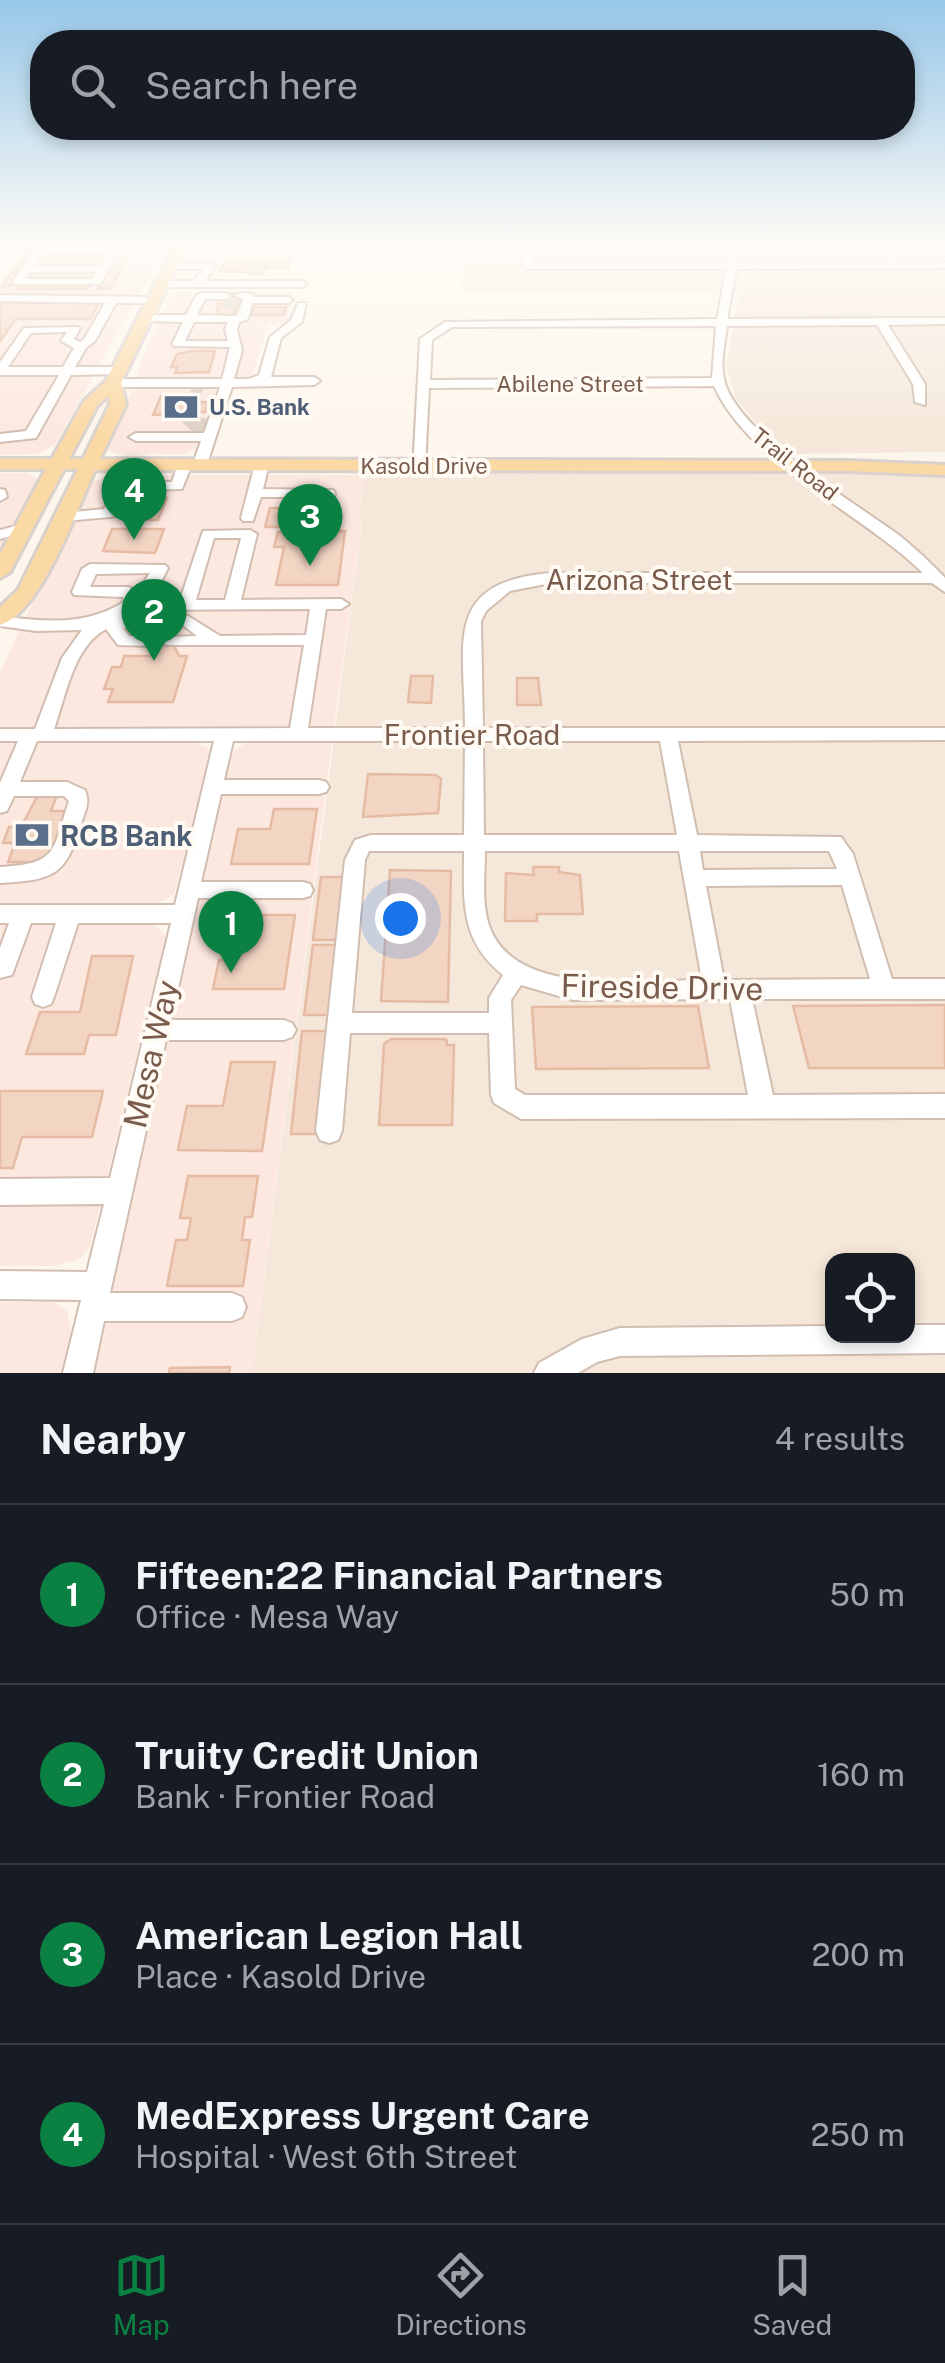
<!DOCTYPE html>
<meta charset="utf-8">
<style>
body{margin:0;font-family:"Public Sans",sans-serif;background:#20242c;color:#f1f3f6}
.controls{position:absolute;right:30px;bottom:30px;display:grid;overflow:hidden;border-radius:20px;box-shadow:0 5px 15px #0003}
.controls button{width:90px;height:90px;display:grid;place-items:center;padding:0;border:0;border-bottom:2px solid #363941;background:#171b24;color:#f1f3f6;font:50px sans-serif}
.you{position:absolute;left:400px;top:918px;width:35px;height:35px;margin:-25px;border:8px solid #fff;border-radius:50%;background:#1a73e8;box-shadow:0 0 0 15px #1a73e833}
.badge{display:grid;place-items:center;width:65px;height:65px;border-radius:50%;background:#0b8043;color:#fff;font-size:32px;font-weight:700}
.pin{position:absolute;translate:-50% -82px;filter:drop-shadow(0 2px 5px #0008)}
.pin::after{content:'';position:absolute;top:52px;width:35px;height:30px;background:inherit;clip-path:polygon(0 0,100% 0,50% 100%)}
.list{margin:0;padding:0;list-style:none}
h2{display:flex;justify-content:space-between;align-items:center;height:130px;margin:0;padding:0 40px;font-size:42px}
h2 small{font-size:32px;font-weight:400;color:#9ea1a6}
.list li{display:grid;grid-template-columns:65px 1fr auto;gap:30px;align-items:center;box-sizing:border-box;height:180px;padding:0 40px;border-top:2px solid #363941}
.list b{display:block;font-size:38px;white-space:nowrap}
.list p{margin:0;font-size:32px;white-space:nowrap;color:#9ea1a6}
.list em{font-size:32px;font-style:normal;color:#9ea1a6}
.icon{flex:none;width:55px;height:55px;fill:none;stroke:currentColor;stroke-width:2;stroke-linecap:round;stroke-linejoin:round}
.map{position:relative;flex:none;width:945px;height:1373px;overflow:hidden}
.search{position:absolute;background:#171b24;box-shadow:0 5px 15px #0003;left:30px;right:30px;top:30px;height:110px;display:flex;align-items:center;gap:25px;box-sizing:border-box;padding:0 35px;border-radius:40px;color:#9ea1a6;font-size:38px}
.sheet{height:850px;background:#171b24}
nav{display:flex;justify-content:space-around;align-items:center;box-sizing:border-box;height:140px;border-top:2px solid #363941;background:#171b24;font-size:28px;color:#9ea1a6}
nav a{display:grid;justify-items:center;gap:5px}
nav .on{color:#0b8043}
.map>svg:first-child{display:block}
.residential{fill:#f5e8da;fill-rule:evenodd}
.commercial{fill:#fde8e0}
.building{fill:#f3d5c3;stroke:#e6bba3;stroke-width:2.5}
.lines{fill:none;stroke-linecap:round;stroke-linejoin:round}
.minor-tunnel-far1{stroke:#dcd0c4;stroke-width:11;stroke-dasharray:11 6;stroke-linecap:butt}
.minor-tunnel{stroke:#dcd0c4;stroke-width:15;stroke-dasharray:15 8;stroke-linecap:butt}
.minor-casing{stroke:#d1beb0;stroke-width:4}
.major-casing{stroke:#dad1cd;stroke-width:6}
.minor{fill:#fff;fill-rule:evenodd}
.major{fill:#fbd9a5;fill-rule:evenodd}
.labels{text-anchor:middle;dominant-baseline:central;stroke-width:8;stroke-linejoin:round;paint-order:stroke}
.far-street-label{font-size:22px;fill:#7a5c4d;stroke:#fffaf3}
.far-service-label{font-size:22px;font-weight:bold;fill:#4e5e75;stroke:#fffaf3;text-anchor:start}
.street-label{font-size:28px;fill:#7a5c4d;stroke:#fffaf3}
.service-label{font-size:28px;font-weight:bold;fill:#4e5e75;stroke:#fffaf3;text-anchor:start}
.near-street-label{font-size:32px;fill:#7a5c4d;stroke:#fffaf3}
</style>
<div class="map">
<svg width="945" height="1373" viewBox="0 0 945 1373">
<rect width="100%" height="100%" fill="#fdf6ec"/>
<path class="residential" d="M 196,244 L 945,244 L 945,452 L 794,454 L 760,428 L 736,399 L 726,367 L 739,292 L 462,292 L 462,255 L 190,256 Z
M 365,467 L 945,470 L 945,1373 L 252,1373 L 362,521 L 359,519 ZM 832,1260 L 908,1260 L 908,1336 L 832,1336 Z"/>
<path class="commercial" d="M 23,244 L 167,244 L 55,445 L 38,454 L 0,455 L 0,274 Z
M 173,292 L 294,292 L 286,323 L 268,324 L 251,380 L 140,378 L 137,375 L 146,349 Z
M 147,386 L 207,386 L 216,391 L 195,450 L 183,454 L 117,454 L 108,450 L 106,445 L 131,392 Z
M 0,473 L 28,473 L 39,481 L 0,555 Z
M 114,475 L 364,475 L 359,518 L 362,520 L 334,727 L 0,727 L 0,672 L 86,487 L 93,481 Z
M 332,742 L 252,1373 L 94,1373 L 231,753 L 246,743 Z
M 0,743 L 194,743 L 208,748 L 211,753 L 174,895 L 155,904 L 0,904 Z
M 0,923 L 153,923 L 166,937 L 90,1247 L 79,1259 L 55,1266 L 0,1266 Z
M 0,1302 L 54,1302 L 67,1311 L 71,1332 L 62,1373 L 0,1373 Z"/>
<path class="building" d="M 34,244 L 41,244 L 9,287 L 1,287 Z
M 51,244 L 114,244 L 111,249 L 48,249 Z
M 124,244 L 136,244 L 110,289 L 97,289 Z
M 45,253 L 108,253 L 95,267 L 36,265 Z
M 245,260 L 268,260 L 290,261 L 288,268 L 266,267 L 263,274 L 220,271 L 224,262 Z
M 31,272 L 96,272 L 91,280 L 25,280 Z
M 20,285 L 91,285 L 88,289 L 17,289 Z
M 226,294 L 241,294 L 233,316 L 217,316 L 218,304 L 223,304 Z
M 0,303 L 99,303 L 90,319 L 16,319 L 0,341 Z
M 254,307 L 286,307 L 284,315 L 251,315 Z
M 192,351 L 215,351 L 209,372 L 175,373 L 177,367 L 171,367 L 177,354 Z
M 161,396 L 184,396 L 181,402 L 208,402 L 205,412 L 153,415 Z
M 136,497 L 167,498 L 158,520 L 129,520 Z
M 270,508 L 318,508 L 315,527 L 265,527 Z
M 112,529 L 164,529 L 155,553 L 103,551 Z
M 345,531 L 338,585 L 276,585 L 284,547 L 274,547 L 278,532 Z
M 144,626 L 165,626 L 179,656 L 187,656 L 173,702 L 108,702 L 113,689 L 104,689 L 112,667 L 121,667 L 124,656 L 156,656 Z
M 411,676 L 433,676 L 431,703 L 408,702 Z
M 517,678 L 538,678 L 541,705 L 517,705 Z
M 368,774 L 436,775 L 441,779 L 438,813 L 363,817 Z
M 38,795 L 57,795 L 51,811 L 66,811 L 48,862 L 8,862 L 15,843 L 3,843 L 9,827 L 21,827 Z
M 274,809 L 317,809 L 309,864 L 231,864 L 238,829 L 270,829 Z
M 533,867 L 559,867 L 559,872 L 580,875 L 583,914 L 537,914 L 537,921 L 505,921 L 506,873 L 534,875 Z
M 390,870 L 451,871 L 448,1002 L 381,1001 Z
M 321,877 L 346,877 L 340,940 L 313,940 Z
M 244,915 L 295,915 L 284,989 L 213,989 L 219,960 L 235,960 Z
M 313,945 L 339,945 L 333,1015 L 304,1015 Z
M 92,956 L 133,956 L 116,1035 L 89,1035 L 84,1054 L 26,1054 L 40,1012 L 80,1012 Z
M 945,1005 L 945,1068 L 809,1068 L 793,1006 Z
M 698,1006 L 709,1068 L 536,1069 L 532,1007 Z
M 302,1031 L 327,1031 L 318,1134 L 291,1134 Z
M 391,1039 L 446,1039 L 447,1045 L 454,1045 L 452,1125 L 379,1125 L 384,1044 Z
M 231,1062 L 275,1062 L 262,1151 L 178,1150 L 187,1106 L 223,1106 Z
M 0,1091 L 103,1091 L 92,1137 L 22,1137 L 13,1168 L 0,1168 Z
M 188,1176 L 258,1176 L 252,1217 L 245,1217 L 242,1240 L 250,1240 L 243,1286 L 167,1286 L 176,1240 L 187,1240 L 191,1218 L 180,1218 Z
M 230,1367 L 229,1373 L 169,1373 L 170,1368 Z"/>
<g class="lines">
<path class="minor-tunnel-far1" d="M 223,303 L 238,303
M 194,425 L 187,419 L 199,383"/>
<path class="minor-tunnel" d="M 191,423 L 212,427"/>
<g class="minor-casing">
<path id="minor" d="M 40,244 L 50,244 L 47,248 L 112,248 L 114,244 L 124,244 L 100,284 L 13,284 L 12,282 ZM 43,254 L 108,254 L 101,266 L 34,266 ZM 30,272 L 97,272 L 93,279 L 25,279 Z
M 521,244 L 531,244 L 533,263 L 727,262 L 731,244 L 741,244 L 737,262 L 888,262 L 876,244 L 886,244 L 898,262 L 945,262 L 945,268 L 736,269 L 728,314 L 728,319 L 945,318 L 945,324 L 888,325 L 925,384 L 925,405 L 915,402 L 913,384 L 877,325 L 727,326 C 725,342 720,363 724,379 C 735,433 856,503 900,536 C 916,549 931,563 945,578 L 945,592 L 932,583 L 551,583 L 510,591 L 486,611 L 481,621 L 483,728 L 945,728 L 945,740 L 678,741 L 697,835 L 841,837 L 853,854 L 892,979 L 945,979 L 945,999 L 752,999 L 773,1095 L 945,1094 L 945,1118 L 521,1119 L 494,1103 L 491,1095 L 489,1033 L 350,1033 L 342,1131 L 338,1140 L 329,1143 L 320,1140 L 316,1131 L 345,860 L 355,840 L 371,835 L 464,835 L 465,741 L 233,741 L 224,780 L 319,780 L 326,782 L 329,787 L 326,792 L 319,794 L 221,794 L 201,882 L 303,882 L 310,884 L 313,890 L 310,896 L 303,898 L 198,898 L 171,1020 L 284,1020 L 292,1023 L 296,1030 L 292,1037 L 284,1040 L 166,1040 L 110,1293 L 232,1293 L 242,1297 L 246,1307 L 242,1317 L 232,1321 L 104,1321 L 93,1373 L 63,1373 L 81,1300 L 0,1299 L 0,1271 L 87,1272 L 104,1204 L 0,1205 L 0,1179 L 110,1178 L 171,923 L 78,923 L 54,997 L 51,1004 L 43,1007 L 35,1004 L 32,997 L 56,923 L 31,923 L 12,975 L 0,978 L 0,948 L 9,923 L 0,923 L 0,905 L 175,905 L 214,741 L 37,741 L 20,782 L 67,782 L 85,790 C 90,802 86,809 82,821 C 66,875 56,880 0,883 L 0,867 C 59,864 52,851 69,801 L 64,796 L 14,796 L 7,811 L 0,813 L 0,783 L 18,741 L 0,741 L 0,729 L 35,729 L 62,658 L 82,630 L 36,631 L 0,626 L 0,616 C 45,622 86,626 124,602 L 123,597 L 74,595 L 72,592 L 82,569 L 90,564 L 165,565 L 168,568 L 161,582 L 147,600 L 180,600 L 203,531 L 250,530 L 257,534 L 241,600 L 341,599 L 349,604 L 341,609 L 326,609 L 308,728 L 465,728 C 465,643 441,582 551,573 L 923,573 C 862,513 749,464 714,386 L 429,388 L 425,467 L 418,471 L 413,470 L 420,339 L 445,322 L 717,319 L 726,269 L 528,269 L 523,266 ZM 716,326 L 712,378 L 430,380 L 432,340 L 452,327 ZM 214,538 L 241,538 L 225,600 L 196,600 ZM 150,573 L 137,592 L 129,587 L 90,587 L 96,574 ZM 310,609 L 306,635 L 220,636 L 188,616 L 121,618 L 135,610 ZM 184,626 L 197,636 L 166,637 L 164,641 L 166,645 L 304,645 L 290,728 L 54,729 C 66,696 73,647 106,629 L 118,645 L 151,646 L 159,641 L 157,637 L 129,636 L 123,628 ZM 483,741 L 660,741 L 677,835 L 484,835 ZM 369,851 L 464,851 C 464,901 459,940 503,975 L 489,998 L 489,1013 L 352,1013 L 365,860 ZM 485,851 L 679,851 L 702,980 C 643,980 516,998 490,928 C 481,904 485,875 485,851 ZM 700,851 L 829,851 L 837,869 L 703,870 ZM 842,885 L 870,979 L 724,980 L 706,886 ZM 521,985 L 573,1000 L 730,999 L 748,1095 L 525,1095 L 515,1089 L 511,1000 Z
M 211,263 L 216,266 L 205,281 L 302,281 L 307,284 L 302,287 L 162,287 L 157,284 L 162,281 L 194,281 L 203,269 L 171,269 L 166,266 L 167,264 Z
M 201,293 L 226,293 L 231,296 L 226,299 L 205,299 L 197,315 L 237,316 L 243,299 L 235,296 L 240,293 L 253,294 L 254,297 L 288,297 L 293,300 L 288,303 L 252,303 L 248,319 L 239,322 L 237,330 L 242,350 L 234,379 L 249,379 L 259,375 L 270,337 L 291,320 L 298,303 L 306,303 L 302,322 L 281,338 L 271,377 L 314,377 L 320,381 L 314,385 L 232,387 L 207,464 L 200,468 L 193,464 L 201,441 L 136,441 L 129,437 L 136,433 L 204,433 L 220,387 L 113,387 L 107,383 L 113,379 L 222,379 L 230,347 L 174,346 L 172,344 L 183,322 L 145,321 L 139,318 L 145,315 L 186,315 L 196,296 ZM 194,322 L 228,322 L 225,330 L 228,341 L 185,341 Z
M 0,295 L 154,297 L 159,300 L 154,303 L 116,303 L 95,341 L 86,348 L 75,367 L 119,367 L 125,371 L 123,374 L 71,375 L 36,438 L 0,442 L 0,434 L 26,431 L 59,375 L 0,375 L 0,362 L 24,328 L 78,327 L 80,329 L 74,339 L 80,342 L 84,339 L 105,303 L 0,301 ZM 67,332 L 61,341 L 74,348 L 63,367 L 8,367 L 31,333 Z
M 185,460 L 192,464 L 182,489 L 144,490 L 123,500 L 115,516 L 110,517 L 64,521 L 57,517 L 64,513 L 104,509 L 112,494 L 142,482 L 172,482 L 178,464 Z
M 262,460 L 269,464 L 263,489 L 333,490 L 335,493 L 330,517 L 320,517 L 318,514 L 320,497 L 261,497 L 253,521 L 243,521 L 241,518 L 255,464 Z
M 0,489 L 5,490 L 7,497 L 0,501 Z
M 23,524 L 30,528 L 28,531 L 0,539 L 0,530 Z
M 908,1325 L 945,1325 L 945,1353 L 620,1356 L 597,1362 L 578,1373 L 534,1373 L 539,1363 L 582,1339 L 620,1328 L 832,1326 L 832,1336 L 908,1336 Z"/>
</g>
<g class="major-casing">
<path id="major" d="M 175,244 L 188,244 L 121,383 L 126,404 L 100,459 L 849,461 L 945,465 L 945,475 L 849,471 L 95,470 C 77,508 42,612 0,625 L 0,607 L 18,590 L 78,469 L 64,469 L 10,572 L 0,578 L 0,554 L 46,469 L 0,469 L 0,459 L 52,459 L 84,401 L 106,381 ZM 108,396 L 110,404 L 83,459 L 69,459 L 97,406 Z"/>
</g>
<use href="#minor" class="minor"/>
<use href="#major" class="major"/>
</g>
<linearGradient id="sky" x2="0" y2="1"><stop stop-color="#97c7e8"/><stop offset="0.56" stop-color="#fefbf6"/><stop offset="1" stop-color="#fefbf6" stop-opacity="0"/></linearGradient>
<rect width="945" height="437" fill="url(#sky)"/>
<defs>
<g id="bank-bare" transform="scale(2.7)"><path d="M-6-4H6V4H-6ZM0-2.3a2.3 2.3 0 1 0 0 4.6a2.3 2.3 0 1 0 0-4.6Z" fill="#5c6f8a" stroke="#fffaf3" stroke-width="2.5" paint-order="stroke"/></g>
</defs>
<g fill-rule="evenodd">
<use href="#bank-bare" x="181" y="407"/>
<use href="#bank-bare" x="32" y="835"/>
</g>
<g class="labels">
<g class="far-street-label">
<text x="570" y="384">Abilene Street</text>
<text transform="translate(795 464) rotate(38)">Trail Road</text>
<text x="424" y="466">Kasold Drive</text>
</g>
<g class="far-service-label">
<text x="209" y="407">U.S. Bank</text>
</g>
<g class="street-label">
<text x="639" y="579">Arizona Street</text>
<text x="472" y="734">Frontier Road</text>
</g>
<g class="service-label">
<text x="60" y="835">RCB Bank</text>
</g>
<g class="near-street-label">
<text transform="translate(662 987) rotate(1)">Fireside Drive</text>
<text transform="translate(151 1054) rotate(-77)">Mesa Way</text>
</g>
</g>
</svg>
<div class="controls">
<button><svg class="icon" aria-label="locate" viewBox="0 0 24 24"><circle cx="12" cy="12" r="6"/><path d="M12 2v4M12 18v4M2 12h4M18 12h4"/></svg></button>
</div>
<div class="you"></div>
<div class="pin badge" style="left:231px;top:973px">1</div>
<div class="pin badge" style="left:154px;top:661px">2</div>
<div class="pin badge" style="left:310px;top:566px">3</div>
<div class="pin badge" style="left:134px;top:540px">4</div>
<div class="search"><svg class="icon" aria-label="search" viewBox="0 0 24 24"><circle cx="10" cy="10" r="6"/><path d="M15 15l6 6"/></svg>Search here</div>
</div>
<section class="sheet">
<h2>Nearby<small>4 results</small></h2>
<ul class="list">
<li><span class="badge">1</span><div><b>Fifteen:22 Financial Partners</b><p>Office · Mesa Way</p></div><em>50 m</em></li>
<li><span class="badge">2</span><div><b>Truity Credit Union</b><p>Bank · Frontier Road</p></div><em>160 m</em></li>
<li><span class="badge">3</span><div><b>American Legion Hall</b><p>Place · Kasold Drive</p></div><em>200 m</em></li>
<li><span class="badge">4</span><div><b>MedExpress Urgent Care</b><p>Hospital · West 6th Street</p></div><em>250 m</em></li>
</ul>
</section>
<nav>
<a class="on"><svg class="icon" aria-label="map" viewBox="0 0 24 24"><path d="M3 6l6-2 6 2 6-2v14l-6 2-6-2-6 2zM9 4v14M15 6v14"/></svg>Map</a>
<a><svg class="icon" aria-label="directions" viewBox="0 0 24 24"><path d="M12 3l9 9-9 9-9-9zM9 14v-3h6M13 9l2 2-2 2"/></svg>Directions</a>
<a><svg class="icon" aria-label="saved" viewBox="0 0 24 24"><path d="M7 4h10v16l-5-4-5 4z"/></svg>Saved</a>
</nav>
